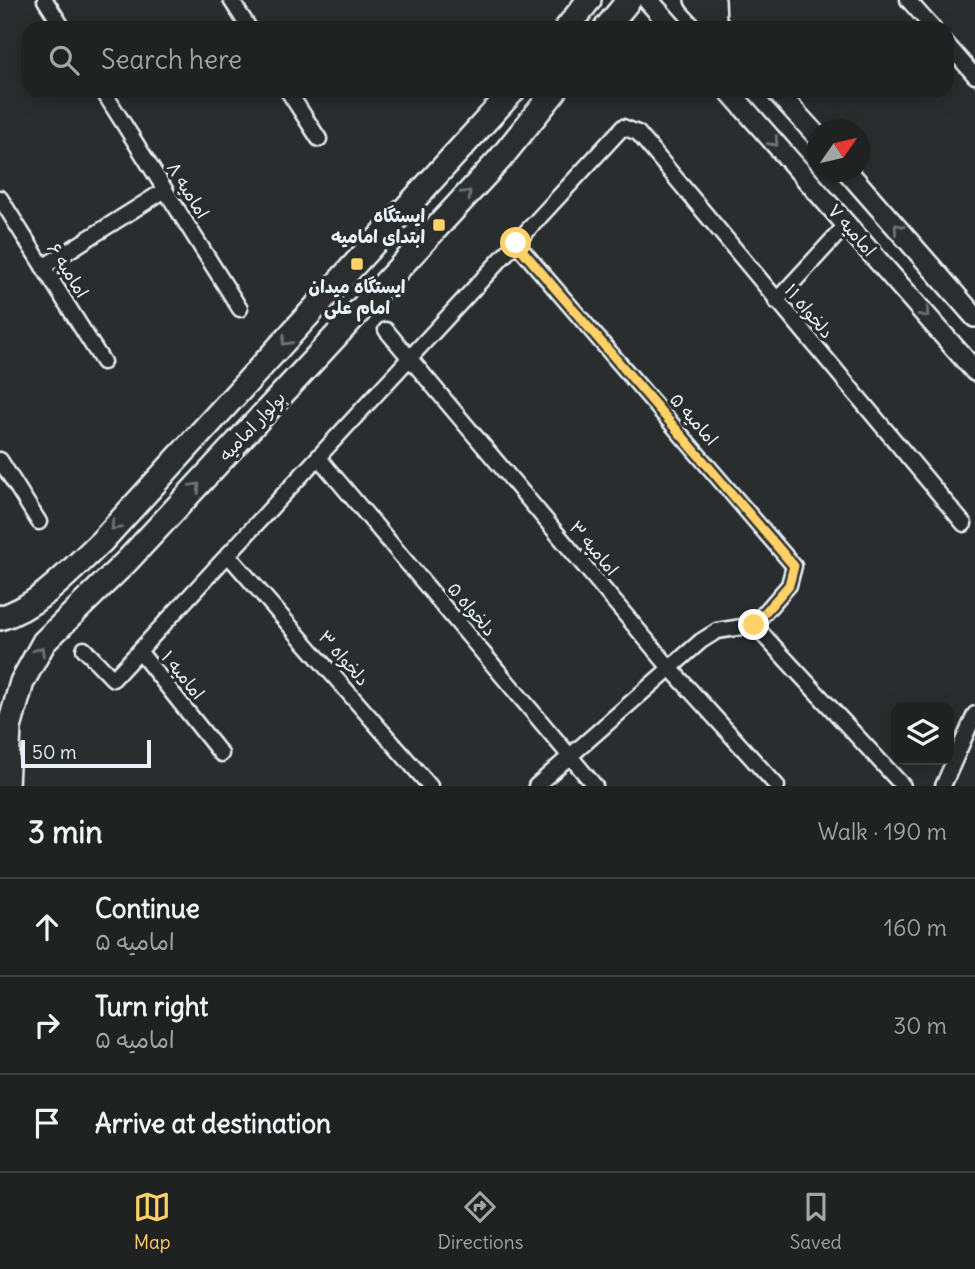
<!DOCTYPE html>
<meta charset="utf-8">
<style>
body{margin:0;font-family:Delius,"Playpen Sans Arabic",sans-serif;background:#2d2f2f;color:#f1f3f6}
.controls{position:absolute;right:21px;bottom:21px;display:grid;overflow:hidden;border-radius:14px;box-shadow:0 4px 18px #0003}
.controls button{width:63px;height:63px;display:grid;place-items:center;padding:0;border:0;border-bottom:2px solid #3d3f40;background:#202222;color:#f1f3f6;font:35px sans-serif}
.compass{position:absolute;left:807px;top:119px;width:63px;height:63px;border-radius:50%;background:#202222;box-shadow:0 4px 18px #0003;rotate:56deg}
.scale{position:absolute;left:21px;bottom:18px;width:130px;box-sizing:border-box;padding-left:7px;border:4px solid #e8f1f8;border-top:0;font-size:19px;line-height:24px;white-space:nowrap;color:#e8f1f8;-webkit-text-stroke:5px #2a2d2e;paint-order:stroke}
.stop{position:absolute;width:21px;height:21px;margin:-16px;border:5px solid #ffd166;border-radius:50%;background:#fff}
.stop.end{background:#ffd166;border-color:#fff;box-shadow:0 2px 7px #0008}
.list{margin:0;padding:0;list-style:none}
h2{display:flex;justify-content:space-between;align-items:center;height:91px;margin:0;padding:0 28px;font-size:30px}
h2 small{font-size:23px;font-weight:400;color:#a2a4a5}
.list li{display:grid;grid-template-columns:46px 1fr auto;gap:21px;align-items:center;box-sizing:border-box;height:98px;padding:0 28px;border-top:2px solid #3d3f40}
.list b{display:block;font-size:26px;white-space:nowrap}
.list p{margin:0;font-size:23px;white-space:nowrap;color:#a2a4a5}
.list em{font-size:23px;font-style:normal;color:#a2a4a5}
.icon{flex:none;width:38px;height:38px;fill:none;stroke:currentColor;stroke-width:2;stroke-linecap:round;stroke-linejoin:round}
.map{position:relative;flex:none;width:975px;height:786px;overflow:hidden}
.search{position:absolute;background:#202222;box-shadow:0 4px 18px #0003;left:21px;right:21px;top:21px;height:77px;display:flex;align-items:center;gap:18px;box-sizing:border-box;padding:0 24px;border-radius:21px;color:#a2a4a5;font-size:26px}
.sheet{height:385px;background:#202222}
nav{display:flex;justify-content:space-around;align-items:center;box-sizing:border-box;height:98px;border-top:2px solid #3d3f40;background:#202222;font-size:19px;color:#a2a4a5}
nav a{display:grid;justify-items:center;gap:4px}
nav .on{color:#ffd166}
.map>svg:first-child{display:block}
.lines{fill:none;stroke-linecap:round;stroke-linejoin:round}
.street-casing{stroke:#e8f1f8;stroke-width:19}
.secondary-casing{stroke:#e8f1f8;stroke-width:24}
.primary-casing{stroke:#e8f1f8;stroke-width:28}
.street{stroke:#2a2d2e;stroke-width:14}
.secondary{stroke:#2a2d2e;stroke-width:19}
.primary{stroke:#2a2d2e;stroke-width:23}
.oneway{stroke:#6c7275}
.route{stroke:#ffd166;stroke-width:9}
.poi-dot{fill:#ffd166;stroke:#2a2d2e;stroke-width:2.5}
.labels{text-anchor:middle;dominant-baseline:central;stroke-width:7;stroke-linejoin:round;paint-order:stroke}
.street-label{font-size:18px;fill:#e8f1f8;stroke:#2a2d2e}
.poi-label{font-size:18px;font-weight:bold;fill:#e8f1f8;stroke:#2a2d2e;text-anchor:end}
</style>
<div class="map">
<svg width="975" height="786" viewBox="0 0 975 786">
<rect width="100%" height="100%" fill="#2a2d2e"/>
<filter id="ink" filterUnits="userSpaceOnUse"><feTurbulence type="fractalNoise" baseFrequency=".0143" numOctaves="2"/><feDisplacementMap in="SourceGraphic" scale="14" xChannelSelector="R" yChannelSelector="G"/><feConvolveMatrix kernelMatrix="1 2 1 2 8 2 1 2 1" color-interpolation-filters="sRGB"/></filter>
<g filter="url(#ink)">
<g class="lines">
<g class="street-casing">
<path id="street" d="M 45,0 L 63,28
M 231,0 L 249,28
M 908,0 L 933,28
M 947,44 L 975,76
M 103,91 L 240,309
M 288,91 L 319,139
M 0,198 L 103,362
M 516,243 L 794,566 L 789,585 L 754,625
M 43,267 L 165,190
M 776,301 L 847,224
M 386,330 L 670,668 L 777,786
M 318,457 L 595,786
M 0,460 L 39,522
M 228,555 L 430,786
M 84,649 L 113,679 L 139,651 L 221,754
M 139,651 L 623,127 L 638,133 L 964,524
M 536,786 L 701,641 L 717,631 L 754,625 L 903,786
M 943,786 L 975,714"/>
</g>
<g class="secondary-casing">
<path id="secondary" d="M 648,0 L 673,28
M 695,0 L 720,27
M 729,91 L 975,371
M 776,91 L 818,137
M 848,172 L 975,317"/>
</g>
<g class="primary-casing">
<path id="primary" d="M 713,0 L 714,21
M 567,28 L 589,0
M 606,28 L 629,0
M 0,618 C 39,607 73,568 102,541 L 513,91
M 6,786 L 9,728 L 22,682 L 44,642 L 127,561 L 439,225 L 500,159 L 555,91"/>
</g>
<use href="#street" class="street"/>
<use href="#secondary" class="secondary"/>
<use href="#primary" class="primary"/>
</g>
<defs><path id="oneway-chevron" d="M-2-3.5L2.5 0L-2 3.5" fill="none" stroke-width="1.6" stroke-linecap="round" stroke-linejoin="round" transform="scale(1.75)"/></defs>
<g class="oneway">
<use href="#oneway-chevron" transform="translate(774 142) rotate(48)"/>
<use href="#oneway-chevron" transform="translate(467 194) rotate(-47)"/>
<use href="#oneway-chevron" transform="translate(898 228) rotate(-131)"/>
<use href="#oneway-chevron" transform="translate(925 313) rotate(49)"/>
<use href="#oneway-chevron" transform="translate(286 341) rotate(133)"/>
<use href="#oneway-chevron" transform="translate(196 487) rotate(-47)"/>
<use href="#oneway-chevron" transform="translate(115 526) rotate(133)"/>
<use href="#oneway-chevron" transform="translate(40 651) rotate(-60)"/>
</g>
</g>
<g class="lines" filter="url(#ink)">
<path class="route" d="M 516,243 L 794,566 L 789,585 L 754,625"/>
</g>
<g class="poi-dot">
<rect x="432" y="218" width="14" height="14" rx="3.5"/>
<rect x="350" y="257" width="14" height="14" rx="3.5"/>
</g>
<g class="labels">
<g class="street-label">
<text transform="translate(188 190) rotate(58)">امامیه ۸</text>
<text transform="translate(852 230) rotate(49)">امامیه ۷</text>
<text transform="translate(68 270) rotate(58)">امامیه ۶</text>
<text transform="translate(809 311) rotate(50)">دلخواه ۱۱</text>
<text transform="translate(694 419) rotate(49)">امامیه ۵</text>
<text transform="translate(252 426) rotate(-47)">بولوار امامیه</text>
<text transform="translate(594 548) rotate(50)">امامیه ۳</text>
<text transform="translate(472 609) rotate(50)">دلخواه ۵</text>
<text transform="translate(344 658) rotate(49)">دلخواه ۳</text>
<text transform="translate(183 675) rotate(51)">امامیه ۱</text>
</g>
<g class="poi-label">
<text x="425" y="215">ایستگاه<tspan x="425" dy="21">ابتدای امامیه</tspan></text>
<text x="357" y="286" text-anchor="middle">ایستگاه میدان<tspan x="357" dy="21">امام علی</tspan></text>
</g>
</g>
</svg>
<div class="controls">
<button><svg class="icon" aria-label="layers" viewBox="0 0 24 24"><path d="M12 4l9 5-9 5-9-5zM3 14l9 5 9-5"/></svg></button>
</div>
<svg class="compass" viewBox="-18 -18 36 36"><path d="M0-13l5 13h-10z" fill="#e53935"/><path d="M0 13l5-13h-10z" fill="#a2a4a5"/></svg>
<div class="scale">50 m</div>
<div class="stop" style="left:516px;top:243px"></div>
<div class="stop end" style="left:754px;top:625px"></div>
<div class="search"><svg class="icon" aria-label="search" viewBox="0 0 24 24"><circle cx="10" cy="10" r="6"/><path d="M15 15l6 6"/></svg>Search here</div>
</div>
<section class="sheet">
<h2>3 min<small>Walk · 190 m</small></h2>
<ul class="list">
<li><svg class="icon" aria-label="ahead" viewBox="0 0 24 24"><path d="M12 20V5M6 11l6-6 6 6"/></svg><div><b>Continue</b><p>امامیه ۵</p></div><em>160 m</em></li>
<li><svg class="icon" aria-label="right" viewBox="0 0 24 24"><path d="M7 20v-9h11M14 6l5 5-5 5"/></svg><div><b>Turn right</b><p>امامیه ۵</p></div><em>30 m</em></li>
<li><svg class="icon" aria-label="arrive" viewBox="0 0 24 24"><path d="M6 21V4h12l-3 4 3 4H6"/></svg><div><b>Arrive at destination</b></div></li>
</ul>
</section>
<nav>
<a class="on"><svg class="icon" aria-label="map" viewBox="0 0 24 24"><path d="M3 6l6-2 6 2 6-2v14l-6 2-6-2-6 2zM9 4v14M15 6v14"/></svg>Map</a>
<a><svg class="icon" aria-label="directions" viewBox="0 0 24 24"><path d="M12 3l9 9-9 9-9-9zM9 14v-3h6M13 9l2 2-2 2"/></svg>Directions</a>
<a><svg class="icon" aria-label="saved" viewBox="0 0 24 24"><path d="M7 4h10v16l-5-4-5 4z"/></svg>Saved</a>
</nav>
